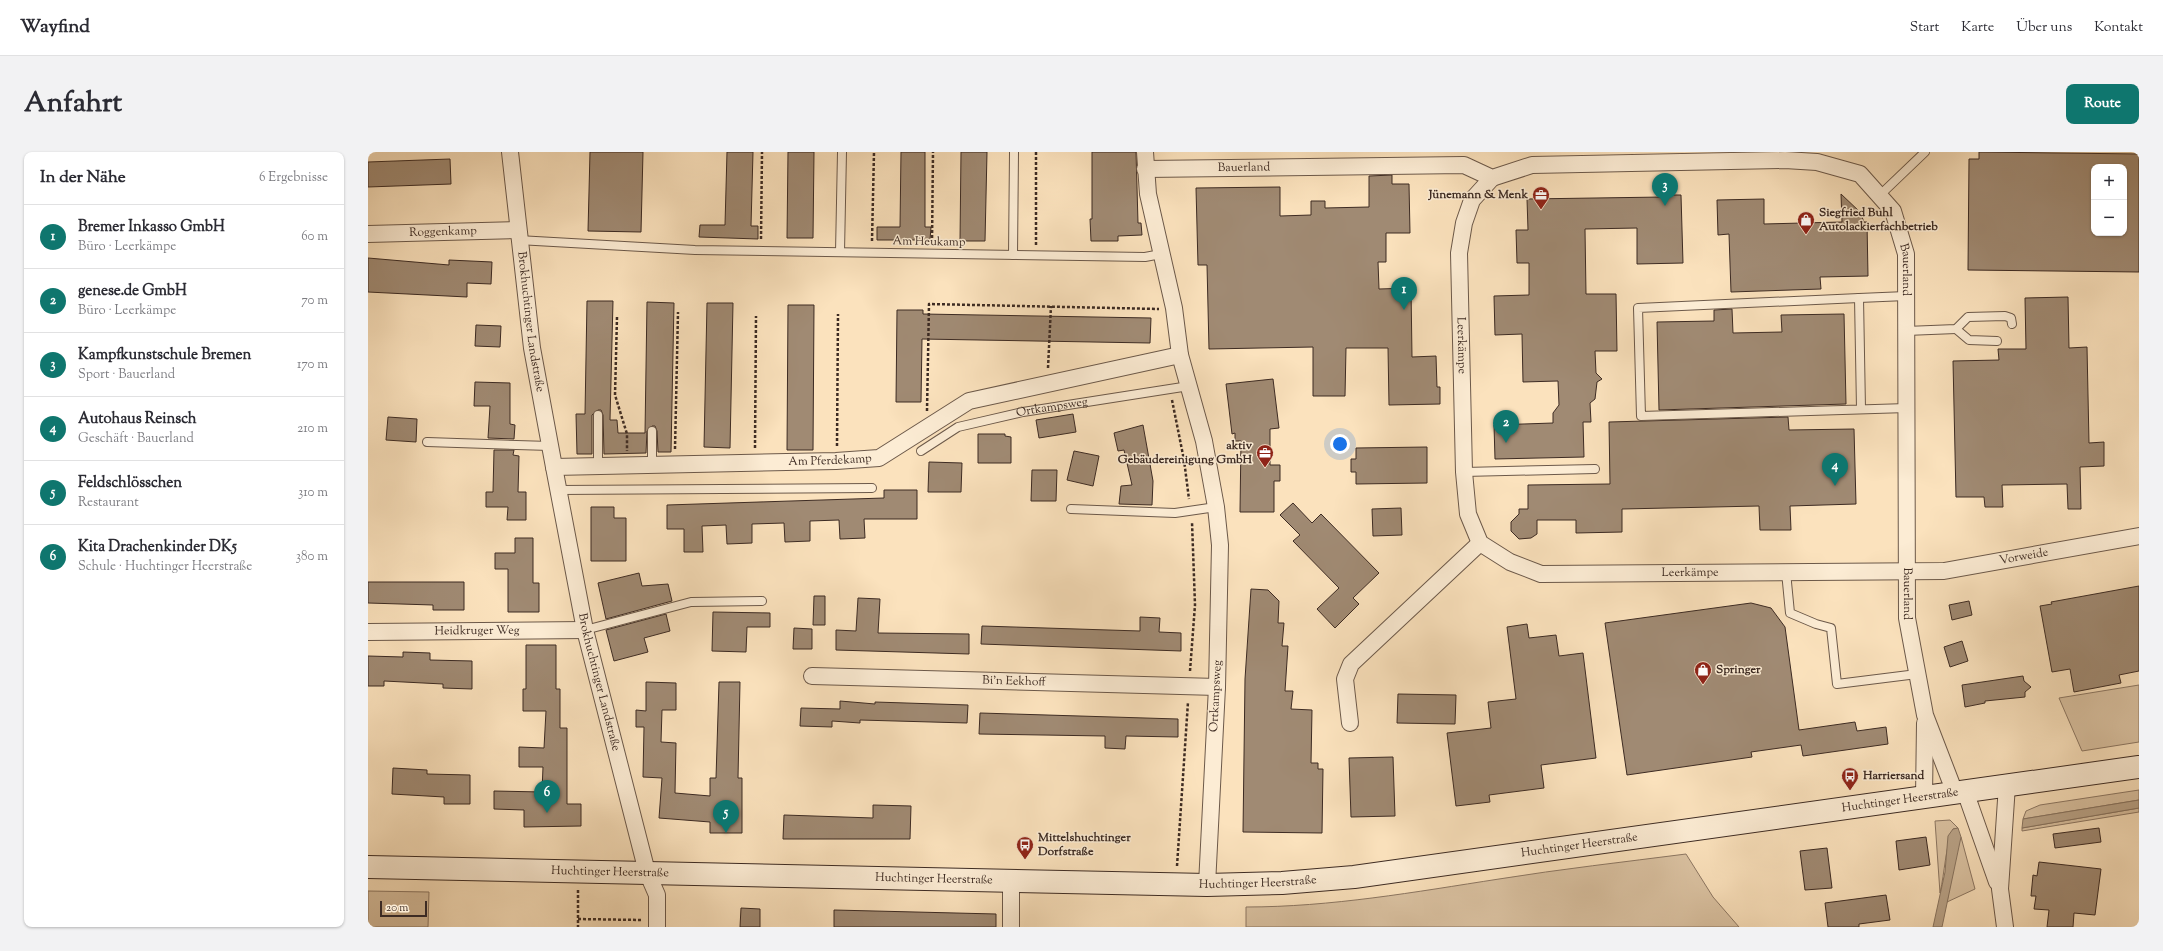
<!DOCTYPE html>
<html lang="de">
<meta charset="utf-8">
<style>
body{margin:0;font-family:"Sorts Mill Goudy",serif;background:#f2f2f3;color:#2b2b33}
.controls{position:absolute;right:12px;top:12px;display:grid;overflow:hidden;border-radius:8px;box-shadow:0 1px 3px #0004}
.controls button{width:36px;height:36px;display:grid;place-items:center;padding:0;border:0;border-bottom:1px solid #e1e1e2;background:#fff;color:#2b2b33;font:20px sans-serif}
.scale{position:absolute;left:12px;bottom:10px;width:47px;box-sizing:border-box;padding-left:4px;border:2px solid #3d2b23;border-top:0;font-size:11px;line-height:14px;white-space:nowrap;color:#3d2b23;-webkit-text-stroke:3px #fcecd4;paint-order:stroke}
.you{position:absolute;left:972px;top:292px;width:14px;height:14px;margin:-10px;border:3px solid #fff;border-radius:50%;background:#1a73e8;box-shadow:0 0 0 6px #1a73e833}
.badge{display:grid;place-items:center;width:26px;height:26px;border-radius:50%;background:#0f766e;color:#fff;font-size:13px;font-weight:700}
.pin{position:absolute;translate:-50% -33px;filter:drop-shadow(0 1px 2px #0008)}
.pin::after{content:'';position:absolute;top:21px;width:14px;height:12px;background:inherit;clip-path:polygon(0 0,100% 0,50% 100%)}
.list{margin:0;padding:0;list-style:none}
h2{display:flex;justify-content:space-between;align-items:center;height:52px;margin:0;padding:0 16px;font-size:17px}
h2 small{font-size:13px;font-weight:400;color:#7c7c81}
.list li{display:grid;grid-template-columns:26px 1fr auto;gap:12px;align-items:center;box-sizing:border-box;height:64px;padding:0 16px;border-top:1px solid #e1e1e2}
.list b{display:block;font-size:15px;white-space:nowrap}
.list p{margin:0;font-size:13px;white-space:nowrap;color:#7c7c81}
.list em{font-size:13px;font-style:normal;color:#7c7c81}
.map{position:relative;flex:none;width:1771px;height:775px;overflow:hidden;border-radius:8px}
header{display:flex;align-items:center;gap:24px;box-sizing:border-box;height:56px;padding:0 20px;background:#fff;border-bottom:1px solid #e1e1e2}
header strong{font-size:19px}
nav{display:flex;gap:22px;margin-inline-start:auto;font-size:14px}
.intro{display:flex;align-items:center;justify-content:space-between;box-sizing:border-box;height:96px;padding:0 24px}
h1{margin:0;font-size:28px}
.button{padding:10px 18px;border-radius:8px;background:#0f766e;color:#fff;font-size:14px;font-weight:700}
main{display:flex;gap:24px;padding:0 24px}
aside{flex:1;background:#fff;border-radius:8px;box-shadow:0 1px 3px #0004}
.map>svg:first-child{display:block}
.green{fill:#dbc3a3;stroke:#8c7763}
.water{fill:#baa489;stroke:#887460}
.building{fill:#a08a73;stroke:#3d2b23;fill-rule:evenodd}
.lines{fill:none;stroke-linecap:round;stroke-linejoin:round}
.service-casing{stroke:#6c594a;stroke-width:10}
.minor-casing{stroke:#6c594a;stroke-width:18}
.secondary-casing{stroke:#3d2b23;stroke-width:24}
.path{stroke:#3d2b23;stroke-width:2.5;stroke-dasharray:3 2;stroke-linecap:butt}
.service{stroke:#fcecd4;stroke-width:8}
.minor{stroke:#fcecd4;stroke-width:16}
.secondary{stroke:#fcecd4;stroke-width:22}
.labels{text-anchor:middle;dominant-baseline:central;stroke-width:3;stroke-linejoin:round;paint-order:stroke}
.street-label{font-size:12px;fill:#3d2b23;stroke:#fcecd4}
.poi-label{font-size:12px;font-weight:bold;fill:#3d2b23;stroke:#fcecd4;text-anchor:start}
</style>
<header>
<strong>Wayfind</strong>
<nav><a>Start</a><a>Karte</a><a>Über uns</a><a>Kontakt</a></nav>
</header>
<div class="intro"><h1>Anfahrt</h1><a class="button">Route</a></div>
<main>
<aside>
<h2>In der Nähe<small>6 Ergebnisse</small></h2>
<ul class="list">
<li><span class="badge">1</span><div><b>Bremer Inkasso GmbH</b><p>Büro · Leerkämpe</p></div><em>60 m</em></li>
<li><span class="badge">2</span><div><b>genese.de GmbH</b><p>Büro · Leerkämpe</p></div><em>70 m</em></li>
<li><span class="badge">3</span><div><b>Kampfkunstschule Bremen</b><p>Sport · Bauerland</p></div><em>170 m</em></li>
<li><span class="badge">4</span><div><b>Autohaus Reinsch</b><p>Geschäft · Bauerland</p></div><em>210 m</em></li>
<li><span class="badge">5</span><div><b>Feldschlösschen</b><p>Restaurant</p></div><em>310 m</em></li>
<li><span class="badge">6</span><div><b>Kita Drachenkinder DK5</b><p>Schule · Huchtinger Heerstraße</p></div><em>380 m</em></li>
</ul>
</aside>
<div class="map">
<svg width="1771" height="775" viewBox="0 0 1771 775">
<rect width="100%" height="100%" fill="#fbe2bd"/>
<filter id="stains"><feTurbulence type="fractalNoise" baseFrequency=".005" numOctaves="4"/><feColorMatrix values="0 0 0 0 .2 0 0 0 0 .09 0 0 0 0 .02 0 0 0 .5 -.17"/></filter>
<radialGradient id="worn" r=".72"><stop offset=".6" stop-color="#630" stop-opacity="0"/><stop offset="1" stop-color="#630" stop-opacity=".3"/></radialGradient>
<path class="green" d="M 1771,533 L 1771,590 L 1714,599 L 1691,546 Z
M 1771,638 L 1771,648 L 1655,667 L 1658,659 L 1672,653 Z
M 1771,656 L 1771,660 L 1654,679 L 1654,676 Z
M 1582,668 L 1590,676 L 1585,677 C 1577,697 1577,719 1572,741 L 1567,669 Z
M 1593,685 L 1607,737 L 1579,750 L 1590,688 Z
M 1318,702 L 1345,745 L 1371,775 L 878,775 L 878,755 C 963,755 1047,740 1131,727 C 1193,717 1256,710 1318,702 Z
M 0,739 L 61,740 L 60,775 L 0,775 Z"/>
<path class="water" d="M 1771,648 L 1771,656 L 1654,676 L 1655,667 Z
M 1590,676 L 1593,685 L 1574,775 L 1565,775 L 1577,720 L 1580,684 L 1585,677 Z"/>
<path class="building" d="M 222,0 L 275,0 L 273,80 L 220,79 Z
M 359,0 L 385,0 L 383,74 L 390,74 L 390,87 L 331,85 L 332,73 L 357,73 Z
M 420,0 L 446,0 L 445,86 L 419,86 Z
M 533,0 L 557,0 L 557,75 L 563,75 L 562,88 L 509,88 L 509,75 L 532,75 Z
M 593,0 L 619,0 L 617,89 L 592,89 Z
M 724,0 L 768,0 L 770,71 L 773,71 L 774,83 L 750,84 L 750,89 L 723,89 L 722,67 L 724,67 Z
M 1611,0 L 1771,2 L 1771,120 L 1600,118 L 1601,7 L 1611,7 ZM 1726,15 L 1756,15 L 1756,81 L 1726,81 Z
M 82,7 L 83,32 L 0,35 L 0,10 Z
M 1024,23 L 1024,32 L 1041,32 L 1042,81 L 1018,81 L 1018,110 L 1010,110 L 1011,137 L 1043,136 L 1044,205 L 1068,204 L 1069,235 L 1072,235 L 1072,252 L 1021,253 L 1020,196 L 978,196 L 977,244 L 945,244 L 945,195 L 841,197 L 839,113 L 830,113 L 828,36 L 912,35 L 912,64 L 943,63 L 943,49 L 957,49 L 957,56 L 1001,55 L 1001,24 Z
M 1473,42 L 1492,60 L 1496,70 L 1499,70 L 1500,124 L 1452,125 L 1453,137 L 1363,140 L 1361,82 L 1350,83 L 1349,48 L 1396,47 L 1396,72 L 1474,70 Z
M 1295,43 L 1313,43 L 1315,111 L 1269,112 L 1269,76 L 1217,77 L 1218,142 L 1248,142 L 1249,199 L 1227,199 L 1228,221 L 1234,227 L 1229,230 L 1227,247 L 1222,251 L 1223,270 L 1215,270 L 1216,305 L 1127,307 L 1126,273 L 1185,271 L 1185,261 L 1191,253 L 1190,229 L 1155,230 L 1154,182 L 1127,183 L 1126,144 L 1161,143 L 1161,111 L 1149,111 L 1148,78 L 1160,78 L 1159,47 L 1295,45 Z
M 0,106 L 81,113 L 81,108 L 124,110 L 123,132 L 99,131 L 99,145 L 0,140 Z
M 1700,145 L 1701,196 L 1719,195 L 1721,291 L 1736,290 L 1736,314 L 1712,315 L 1713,357 L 1700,357 L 1699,332 L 1634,333 L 1635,355 L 1617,355 L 1616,345 L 1588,345 L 1585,209 L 1631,208 L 1630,197 L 1658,197 L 1657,146 Z
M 219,149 L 245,149 L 242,268 L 249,268 L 250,281 L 277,281 L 279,150 L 306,151 L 303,300 L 290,300 L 289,279 L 287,274 L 284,274 L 279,279 L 278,301 L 236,302 L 235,263 L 233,258 L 230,258 L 224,263 L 224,302 L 209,302 L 208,262 L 217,262 Z
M 339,151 L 365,151 L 362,296 L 336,295 Z
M 420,153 L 446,153 L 445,298 L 419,298 Z
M 1364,157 L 1365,181 L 1414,180 L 1413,163 L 1476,162 L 1478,252 L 1291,258 L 1289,170 L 1346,169 L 1346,158 Z
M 529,158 L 555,158 L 555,162 L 783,166 L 782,191 L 554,187 L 553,250 L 528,250 Z
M 108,173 L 133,174 L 132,195 L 107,194 Z
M 905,227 L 911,276 L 902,277 L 902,313 L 912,313 L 912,329 L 906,329 L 906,360 L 872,360 L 873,289 L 867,289 L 867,281 L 864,282 L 858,232 Z
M 107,230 L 142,231 L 142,272 L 147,273 L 146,287 L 120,286 L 122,254 L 106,254 Z
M 705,262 L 708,280 L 671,286 L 668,268 Z
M 20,265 L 49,267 L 48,290 L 18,288 Z
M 1420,265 L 1421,278 L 1486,277 L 1488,352 L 1422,354 L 1423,378 L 1392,378 L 1391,354 L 1254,357 L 1254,380 L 1208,381 L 1208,368 L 1169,368 L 1169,382 L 1163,386 L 1151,387 L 1143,379 L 1143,370 L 1151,362 L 1151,357 L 1160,357 L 1160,333 L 1242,332 L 1241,270 Z
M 775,273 L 785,329 L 784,353 L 751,352 L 753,334 L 764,333 L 756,298 L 750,299 L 746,281 Z
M 610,282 L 637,282 L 637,284 L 643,285 L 643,311 L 610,311 Z
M 1059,295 L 1059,331 L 988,332 L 988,320 L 983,320 L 983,307 L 988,307 L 988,296 Z
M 126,298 L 146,298 L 145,303 L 151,304 L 150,340 L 158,340 L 158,368 L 139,368 L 140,355 L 118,355 L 118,340 L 125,340 Z
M 706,299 L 731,304 L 725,334 L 699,328 Z
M 561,310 L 594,311 L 593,340 L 560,340 Z
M 664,318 L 689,318 L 688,349 L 663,349 Z
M 516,338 L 549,338 L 549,367 L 496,367 L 497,386 L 472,387 L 471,368 L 442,369 L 442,389 L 417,390 L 416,371 L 384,372 L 384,391 L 359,392 L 358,373 L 334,374 L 335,400 L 316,400 L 316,377 L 299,377 L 299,353 L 516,346 Z
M 925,351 L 944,371 L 953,362 L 1011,421 L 985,446 L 991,452 L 967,476 L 949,457 L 971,436 L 925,389 L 932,383 L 912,363 Z
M 223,355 L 246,355 L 246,366 L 258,366 L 258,409 L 223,409 Z
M 1033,356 L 1034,383 L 1005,384 L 1004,357 Z
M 147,386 L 165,386 L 165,431 L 171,431 L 171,460 L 140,460 L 140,417 L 127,417 L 127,401 L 147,401 Z
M 271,421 L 274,434 L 300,432 L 304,449 L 238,467 L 230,431 Z
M 0,430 L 96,430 L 96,458 L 65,458 L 65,453 L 0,451 Z
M 1771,434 L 1771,519 L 1751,523 L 1753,531 L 1706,540 L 1702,517 L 1684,520 L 1672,454 L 1684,452 L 1683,450 Z
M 883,437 L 900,438 L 911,449 L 910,471 L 916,471 L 914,494 L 920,494 L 917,539 L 925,539 L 923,557 L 944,558 L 943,611 L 950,611 L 950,617 L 955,617 L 954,681 L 875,680 L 877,527 Z
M 446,444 L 457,444 L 457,473 L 445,473 Z
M 490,446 L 512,447 L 510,481 L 601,482 L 601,502 L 468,498 L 468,478 L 488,479 Z
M 1601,449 L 1604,463 L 1584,468 L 1581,453 Z
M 1383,451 L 1403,456 L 1417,475 L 1431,578 L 1487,570 L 1489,579 L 1518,575 L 1520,592 L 1435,604 L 1433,593 L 1383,600 L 1384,605 L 1259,623 L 1237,471 Z
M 345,460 L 402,461 L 402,475 L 379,475 L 378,500 L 344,499 Z
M 298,462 L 302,479 L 276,486 L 280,500 L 246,509 L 238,478 Z
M 772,465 L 792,466 L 791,480 L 813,481 L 813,499 L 613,492 L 614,474 L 772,479 Z
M 1159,472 L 1161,486 L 1188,483 L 1191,504 L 1215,501 L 1228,606 L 1173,613 L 1176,636 L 1121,643 L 1122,650 L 1088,654 L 1079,581 L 1123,576 L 1120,550 L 1148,547 L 1139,475 Z
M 426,476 L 444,477 L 444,497 L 425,497 Z
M 1594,489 L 1600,509 L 1582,515 L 1576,495 Z
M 158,493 L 188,493 L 188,537 L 192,537 L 192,576 L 199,576 L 199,652 L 213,652 L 213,674 L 156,675 L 156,658 L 126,657 L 126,639 L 174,640 L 175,615 L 151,615 L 151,595 L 176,596 L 178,559 L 155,559 L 155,537 L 158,537 Z
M 35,500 L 62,501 L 62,508 L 104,509 L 104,537 L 75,536 L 75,532 L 16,529 L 16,534 L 0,534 L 0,504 L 35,505 Z
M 1655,524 L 1656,529 L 1663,535 L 1657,540 L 1657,545 L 1617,549 L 1617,551 L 1597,555 L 1594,533 Z
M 278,530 L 308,531 L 308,558 L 294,558 L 293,590 L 308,591 L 307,641 L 342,644 L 342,626 L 348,626 L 351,530 L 372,530 L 370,626 L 374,626 L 374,681 L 342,681 L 342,670 L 291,666 L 294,626 L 275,625 L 276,575 L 268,575 L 268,558 L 278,559 Z
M 1030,542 L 1088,543 L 1087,572 L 1029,571 Z
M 472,549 L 507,552 L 507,550 L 600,553 L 599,571 L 492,568 L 492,571 L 464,569 L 464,575 L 432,574 L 433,556 L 472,557 Z
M 612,561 L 810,567 L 810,585 L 758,584 L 757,597 L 737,596 L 737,584 L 611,582 Z
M 1025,605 L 1027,664 L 983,665 L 981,606 Z
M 25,616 L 59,618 L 59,622 L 102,623 L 102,652 L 76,652 L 76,645 L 24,642 Z
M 505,653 L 543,654 L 542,687 L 415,687 L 416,663 L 505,666 Z
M 1731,676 L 1733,690 L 1687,696 L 1685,682 Z
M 1558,685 L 1562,713 L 1531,718 L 1528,689 Z
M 1459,696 L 1464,736 L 1437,738 L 1432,699 Z
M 1671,710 L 1733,717 L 1727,763 L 1706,761 L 1705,775 L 1679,775 L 1681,758 L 1666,757 L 1668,744 L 1663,744 L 1665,723 L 1669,724 Z
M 1518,743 L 1522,768 L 1491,772 L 1491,775 L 1460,775 L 1457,751 Z
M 373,756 L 392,757 L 392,775 L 372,775 Z
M 466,758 L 628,762 L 628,775 L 466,775 Z"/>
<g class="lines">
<g class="service-casing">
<g id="service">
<path d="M 1511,44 L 1557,0"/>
<path d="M 150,88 L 327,98 L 777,105 L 793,102"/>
<path d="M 472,100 L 474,0"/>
<path d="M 645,103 L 646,0"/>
<path d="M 1491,146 L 1538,144"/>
<path d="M 1588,177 L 1601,188 L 1629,189"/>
<path d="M 1538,179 L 1588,177 L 1600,165 L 1637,164 L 1643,166 L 1644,172"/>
<path d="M 1493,257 L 1491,146 L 1270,156 L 1273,264 L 1539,256"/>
<path d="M 284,279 L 284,313"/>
<path d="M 59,290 L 182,294"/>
<path id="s1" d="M 553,299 L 590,275 L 655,260 L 821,234"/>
<path d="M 230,314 L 230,263"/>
<path d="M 1096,320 L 1227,317"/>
<path d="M 190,338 L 504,336"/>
<path d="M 703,357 L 807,361 L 848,355"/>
<path d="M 1418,420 L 1422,461 L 1448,472 L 1463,476 L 1469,532 L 1549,522"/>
<path d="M 217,478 L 323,450 L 394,449"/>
</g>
</g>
<g class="minor-casing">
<g id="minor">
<path id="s2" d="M 142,0 L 164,196 L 186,315 L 217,478 L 279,720 L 289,743 L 289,775"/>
<path d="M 777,0 L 780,42 L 806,156 L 812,203 L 836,289 L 848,355 L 852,393 L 849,535 L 839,733"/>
<path id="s3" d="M 777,17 L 1096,13 L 1124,26 L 1164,13 L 1417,8 L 1449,10 L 1492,22 L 1525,59 L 1538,102 L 1539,466 L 1557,563 L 1587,641"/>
<path id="s4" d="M 1124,26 L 1104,48 L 1096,71 L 1091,101 L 1096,320 L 1100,362 L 1112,391 L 1142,410 L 1173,422 L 1576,419 L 1771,384"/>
<path id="s5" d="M 0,82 L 149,78"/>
<path id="s6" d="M 186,315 L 468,309 L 511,306 L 601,249 L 812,203"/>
<path id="s7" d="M 0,480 L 217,478"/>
<path id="s8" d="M 444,524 L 849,535"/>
<path d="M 982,571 L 977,527 L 983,512 L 1112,391"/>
<path d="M 1597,639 L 1629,730"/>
<path d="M 1556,645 L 1557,571"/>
<path d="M 643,729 L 643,775"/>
<path d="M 1637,775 L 1632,737 L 1639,633"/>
</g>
</g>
<g class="secondary-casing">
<g id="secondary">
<path id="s9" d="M 0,715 L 839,733 L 914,731 L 986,725 L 1771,615"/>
</g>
</g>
<path class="path" d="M 393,87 L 394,0
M 504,89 L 506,0
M 564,91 L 565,0
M 668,93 L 668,0
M 249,165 L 247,243 L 259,282 L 259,299
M 680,216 L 683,154
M 804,248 L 816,308 L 821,347
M 559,259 L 561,152 L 791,157
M 469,294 L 470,162
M 387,296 L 388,164
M 307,297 L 310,160
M 822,519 L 827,453 L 824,370
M 809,714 L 820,550
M 210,738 L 210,775
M 210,767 L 273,768"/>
<use href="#service" class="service"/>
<use href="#minor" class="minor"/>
<use href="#secondary" class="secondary"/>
</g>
<defs>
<g id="office-pin" transform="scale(0.9)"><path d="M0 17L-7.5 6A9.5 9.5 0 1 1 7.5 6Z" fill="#8f2418" stroke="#fcecd4"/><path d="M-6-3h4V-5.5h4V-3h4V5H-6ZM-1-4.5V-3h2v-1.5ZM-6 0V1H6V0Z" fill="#fff"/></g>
<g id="shop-pin" transform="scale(0.9)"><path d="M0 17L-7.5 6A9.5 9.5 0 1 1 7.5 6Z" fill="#8f2418" stroke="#fcecd4"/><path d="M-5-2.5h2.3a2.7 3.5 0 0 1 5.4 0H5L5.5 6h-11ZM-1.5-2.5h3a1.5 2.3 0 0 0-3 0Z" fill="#fff"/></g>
<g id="bus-pin" transform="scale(0.9)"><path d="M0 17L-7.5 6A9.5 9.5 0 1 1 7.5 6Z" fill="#8f2418" stroke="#fcecd4"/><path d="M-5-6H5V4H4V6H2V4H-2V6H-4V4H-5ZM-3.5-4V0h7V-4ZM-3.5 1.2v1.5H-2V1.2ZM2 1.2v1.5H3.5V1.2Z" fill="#fff"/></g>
</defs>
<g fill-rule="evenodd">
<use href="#office-pin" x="1173" y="43"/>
<use href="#shop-pin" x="1438" y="68"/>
<use href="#office-pin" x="897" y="301"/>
<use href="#shop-pin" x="1335" y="518"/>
<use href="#bus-pin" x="1482" y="624"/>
<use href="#bus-pin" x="657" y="693"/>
</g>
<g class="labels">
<g class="street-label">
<text stroke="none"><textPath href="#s3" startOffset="99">Bauerland</textPath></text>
<text stroke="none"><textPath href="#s5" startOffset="75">Roggenkamp</textPath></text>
<text transform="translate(561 90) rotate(1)">Am Heukamp</text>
<text stroke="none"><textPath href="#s3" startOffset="832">Bauerland</textPath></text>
<text stroke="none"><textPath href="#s2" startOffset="171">Brokhuchtinger Landstraße</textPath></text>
<text stroke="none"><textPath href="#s4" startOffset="177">Leerkämpe</textPath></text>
<text stroke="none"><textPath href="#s1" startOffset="140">Ortkampsweg</textPath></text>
<text stroke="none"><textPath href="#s6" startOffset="276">Am Pferdekamp</textPath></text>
<text stroke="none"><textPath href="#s4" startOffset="930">Vorweide</textPath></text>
<text stroke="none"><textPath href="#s4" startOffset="595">Leerkämpe</textPath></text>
<text stroke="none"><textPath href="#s3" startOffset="1156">Bauerland</textPath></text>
<text stroke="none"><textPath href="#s7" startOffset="109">Heidkruger Weg</textPath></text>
<text stroke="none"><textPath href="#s2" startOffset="538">Brokhuchtinger Landstraße</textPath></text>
<text stroke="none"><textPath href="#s8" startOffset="202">Bi'n Eekhoff</textPath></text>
<text transform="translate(848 544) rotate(-87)">Ortkampsweg</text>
<text stroke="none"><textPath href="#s9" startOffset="1538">Huchtinger Heerstraße</textPath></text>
<text stroke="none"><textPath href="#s9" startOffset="1214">Huchtinger Heerstraße</textPath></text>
<text stroke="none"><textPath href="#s9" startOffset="242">Huchtinger Heerstraße</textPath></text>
<text stroke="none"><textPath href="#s9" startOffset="566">Huchtinger Heerstraße</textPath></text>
<text stroke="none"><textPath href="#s9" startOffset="890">Huchtinger Heerstraße</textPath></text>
</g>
<g class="poi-label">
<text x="1160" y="43" text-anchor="end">Jünemann &amp; Menk</text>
<text x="1451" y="61">Siegfried Buhl<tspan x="1451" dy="14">Autolackierfachbetrieb</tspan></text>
<text x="884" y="294" text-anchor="end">aktiv<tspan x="884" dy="14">Gebäudereinigung GmbH</tspan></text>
<text x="1348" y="518">Springer</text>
<text x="1495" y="624">Harriersand</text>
<text x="670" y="686">Mittelshuchtinger<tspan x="670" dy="14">Dorfstraße</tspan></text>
</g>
</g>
<rect width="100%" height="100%" filter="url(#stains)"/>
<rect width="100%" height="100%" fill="url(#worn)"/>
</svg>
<div class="controls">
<button>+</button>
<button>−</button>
</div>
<div class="scale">20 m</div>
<div class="you"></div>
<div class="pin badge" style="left:1036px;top:158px">1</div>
<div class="pin badge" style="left:1138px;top:291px">2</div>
<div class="pin badge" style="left:1297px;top:54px">3</div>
<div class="pin badge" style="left:1467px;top:334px">4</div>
<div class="pin badge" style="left:358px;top:681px">5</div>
<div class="pin badge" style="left:179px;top:661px">6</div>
</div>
</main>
